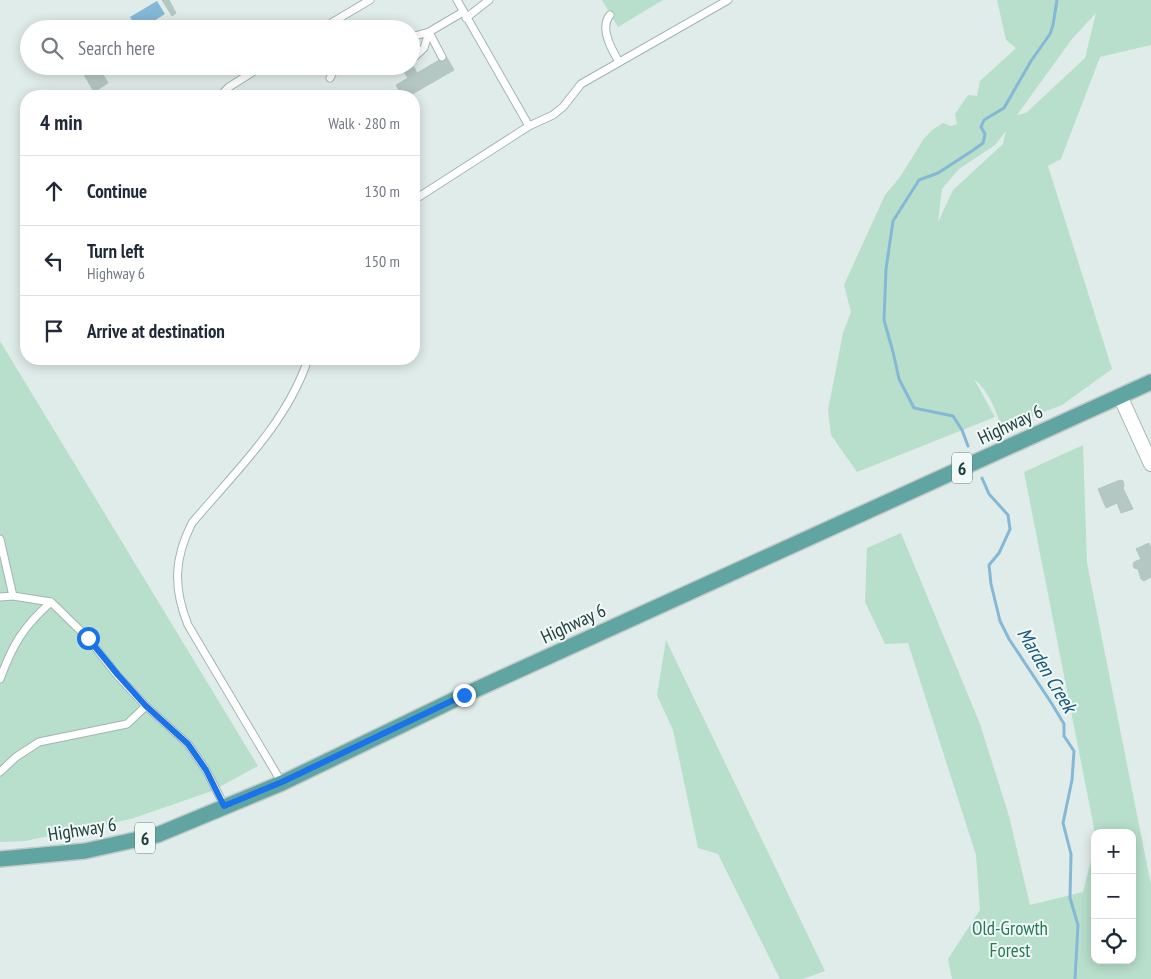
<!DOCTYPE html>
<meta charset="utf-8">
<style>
body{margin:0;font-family:"PT Sans Narrow",sans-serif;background:#f2f2f3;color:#1f2937}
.controls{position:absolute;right:15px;bottom:15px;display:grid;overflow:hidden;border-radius:10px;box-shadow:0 2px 12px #0003}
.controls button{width:45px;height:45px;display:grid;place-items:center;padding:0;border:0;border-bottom:1px solid #e0e1e3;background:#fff;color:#1f2937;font:25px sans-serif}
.stop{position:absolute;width:15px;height:15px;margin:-11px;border:4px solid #1a73e8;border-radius:50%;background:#fff}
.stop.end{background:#1a73e8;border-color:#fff;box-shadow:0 1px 5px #0008}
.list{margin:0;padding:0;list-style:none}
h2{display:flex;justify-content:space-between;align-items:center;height:65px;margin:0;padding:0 20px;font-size:21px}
h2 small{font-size:16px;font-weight:400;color:#747a83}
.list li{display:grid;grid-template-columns:32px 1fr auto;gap:15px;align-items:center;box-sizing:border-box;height:70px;padding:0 20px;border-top:1px solid #e0e1e3}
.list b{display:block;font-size:19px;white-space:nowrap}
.list p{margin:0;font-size:16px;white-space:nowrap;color:#747a83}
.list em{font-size:16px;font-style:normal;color:#747a83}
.icon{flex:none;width:28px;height:28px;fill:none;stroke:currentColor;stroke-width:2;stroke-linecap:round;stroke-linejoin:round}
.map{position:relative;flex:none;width:1151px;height:979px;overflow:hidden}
.search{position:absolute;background:#fff;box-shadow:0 2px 12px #0003;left:20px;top:20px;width:400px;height:55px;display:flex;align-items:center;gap:12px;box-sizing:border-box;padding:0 18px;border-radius:28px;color:#747a83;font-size:19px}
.panel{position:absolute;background:#fff;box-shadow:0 2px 12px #0003;left:20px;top:90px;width:400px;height:275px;border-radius:20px}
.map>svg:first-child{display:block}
.green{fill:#b7dfcb;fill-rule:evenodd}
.water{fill:#84b8d6}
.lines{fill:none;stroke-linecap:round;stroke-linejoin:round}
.stream{stroke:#84b8d6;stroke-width:3}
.building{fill:#b5c7c3;stroke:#b2c7c2}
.lane-casing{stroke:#a3b4b3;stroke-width:9}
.street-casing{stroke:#a3b4b3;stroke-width:16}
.primary-casing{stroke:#c1c9c9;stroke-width:18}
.lane{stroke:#fff;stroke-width:7}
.street{stroke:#fff;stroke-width:14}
.primary{stroke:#61a5a2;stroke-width:15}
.route{stroke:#1a73e8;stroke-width:6}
.labels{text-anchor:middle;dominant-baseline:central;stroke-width:4;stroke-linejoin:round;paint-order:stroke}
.shield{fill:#f1f9f6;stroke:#5f7674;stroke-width:1}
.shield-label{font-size:18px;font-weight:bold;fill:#203e3d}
.street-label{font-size:19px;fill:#203e3d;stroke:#f1f9f6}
.park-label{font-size:19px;fill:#277857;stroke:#f1f9f6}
.water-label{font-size:20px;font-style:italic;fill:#15577f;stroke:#f1f9f6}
</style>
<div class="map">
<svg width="1151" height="979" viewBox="0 0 1151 979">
<rect width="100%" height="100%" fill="#e0ecea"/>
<path class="green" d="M 602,0 L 663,0 L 618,27 Z
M 997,0 L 1151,0 L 1151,45 L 1100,57 L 1061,159 L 1048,166 L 1112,369 L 1062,405 L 1002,428 C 995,410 990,392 974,379 L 995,417 L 857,472 L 831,435 L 828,410 L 843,333 L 851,312 L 844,285 L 885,195 L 900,177 L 923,140 L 932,130 L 943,123 L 951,126 L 957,124 L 955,114 L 968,95 L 977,96 L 980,81 L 1016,48 L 1006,40 ZM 1096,13 L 1085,58 L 1026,113 L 1017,115 L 1072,39 ZM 1006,131 L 1003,144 L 953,190 L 938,222 L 942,189 L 959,169 L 995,145 Z
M 0,341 L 258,766 L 212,791 L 131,819 L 25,841 L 0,842 Z
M 1083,445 L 1087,563 L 1151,885 L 1151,979 L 952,979 L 948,959 L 980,910 L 976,855 L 908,643 L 885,644 L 865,602 L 867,548 L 901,533 L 980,724 L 1009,816 L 1030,905 L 1083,892 L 1095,845 L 1095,960 L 1132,960 L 1132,833 L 1095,833 L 1024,472 Z
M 666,640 L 825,971 L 803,979 L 780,979 L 718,854 L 698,848 L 673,730 L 657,695 Z"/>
<path class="water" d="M 157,1 L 165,14 L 141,29 L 137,29 L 130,17 Z"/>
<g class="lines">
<path class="stream" d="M 968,446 L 962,430 L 953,416 L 914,408 L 899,379 L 893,352 L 884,320 L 886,269 L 893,221 L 919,180 L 938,173 L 972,151 L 983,143 L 985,134 L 981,127 L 984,120 L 1004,108 L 1031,61 L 1050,34 L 1053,25 L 1057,0
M 982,478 L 989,494 L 1008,515 L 1010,529 L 999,553 L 989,565 L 991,584 L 1000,621 L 1009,639 L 1052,704 L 1064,724 L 1064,736 L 1074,751 L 1072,780 L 1063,823 L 1071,854 L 1070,898 L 1078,925 L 1075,979"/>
</g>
<path class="building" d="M 162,0 L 169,0 L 176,13 L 172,16 Z
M 446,56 L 454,70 L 409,96 L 399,96 L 397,93 L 400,92 L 396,85 L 408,78 L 404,72 L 414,67 L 417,73 Z
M 79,66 L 98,66 L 108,83 L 94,92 Z
M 1120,480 L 1123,481 L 1124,485 L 1123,488 L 1133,509 L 1121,513 L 1117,503 L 1106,508 L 1098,489 Z
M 1149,543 L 1151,549 L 1151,577 L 1144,581 L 1141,579 L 1138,569 L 1134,568 L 1133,565 L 1134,562 L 1141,559 L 1136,549 Z"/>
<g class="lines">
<g class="lane-casing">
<path id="lane" d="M 457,0 L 529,126
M 610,15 C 599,28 612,50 619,62
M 466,18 L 489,0
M 321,29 L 370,0
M 376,29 L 381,26 L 382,29
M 429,32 L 442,57
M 411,37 L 429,32 L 463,12
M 411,60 L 424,48 L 429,32
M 330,78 L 336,66
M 220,96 L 229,87 L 262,66
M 414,200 L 529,126 L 553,115 L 563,107 L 581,84 L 728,0
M 0,539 L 13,596
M 0,597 L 13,596 L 51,602 L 88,638 L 117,675 L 146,706 L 188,744 L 206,770 L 224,805
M 0,679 C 13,644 23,627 51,602
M 0,772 L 16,757 L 39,742 L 127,724 L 146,706
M 282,783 L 188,625 C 173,588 174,558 192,523 C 235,472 287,423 308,359"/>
</g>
<g class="street-casing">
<path id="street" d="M 1120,396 L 1151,464"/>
</g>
<g class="primary-casing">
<path id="primary" d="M 0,859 L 85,851 L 157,835 L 282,783 L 464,695 L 1151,382"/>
</g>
<use href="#lane" class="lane"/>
<use href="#street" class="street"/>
<use href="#primary" class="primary"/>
</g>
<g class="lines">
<path class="route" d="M 88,638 L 118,675 L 146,706 L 188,744 L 206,770 L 224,806 L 282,782 L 464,695"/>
</g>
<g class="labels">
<g class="shield">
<rect x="952" y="452.5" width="20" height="31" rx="4"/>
<rect x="135" y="822.5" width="20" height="31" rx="4"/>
</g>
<g class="shield-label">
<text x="962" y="468">6</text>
<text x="145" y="838">6</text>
</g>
<g class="street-label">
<text transform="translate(1010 424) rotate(-25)">Highway 6</text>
<text transform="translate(573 623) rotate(-25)">Highway 6</text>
<text transform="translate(82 829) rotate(-9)">Highway 6</text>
</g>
<g class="park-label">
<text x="1010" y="928">Old-Growth<tspan x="1010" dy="22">Forest</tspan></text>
</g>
<g class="water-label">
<text transform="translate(1047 670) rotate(59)">Marden Creek</text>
</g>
</g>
</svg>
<div class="controls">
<button>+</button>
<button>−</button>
<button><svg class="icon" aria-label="locate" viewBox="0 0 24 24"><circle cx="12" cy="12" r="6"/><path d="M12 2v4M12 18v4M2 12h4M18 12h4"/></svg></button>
</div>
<div class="stop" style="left:88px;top:638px"></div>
<div class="stop end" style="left:464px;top:695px"></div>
<div class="search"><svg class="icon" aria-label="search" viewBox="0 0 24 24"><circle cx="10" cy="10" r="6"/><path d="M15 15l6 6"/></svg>Search here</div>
<section class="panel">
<h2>4 min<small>Walk · 280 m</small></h2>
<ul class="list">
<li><svg class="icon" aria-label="ahead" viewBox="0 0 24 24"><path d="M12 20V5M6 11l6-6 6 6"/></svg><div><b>Continue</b></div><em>130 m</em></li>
<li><svg class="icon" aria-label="left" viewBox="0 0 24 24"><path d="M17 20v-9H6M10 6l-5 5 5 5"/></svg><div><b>Turn left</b><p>Highway 6</p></div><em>150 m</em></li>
<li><svg class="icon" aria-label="arrive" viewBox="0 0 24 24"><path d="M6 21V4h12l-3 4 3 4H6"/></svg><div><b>Arrive at destination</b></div></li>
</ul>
</section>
</div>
